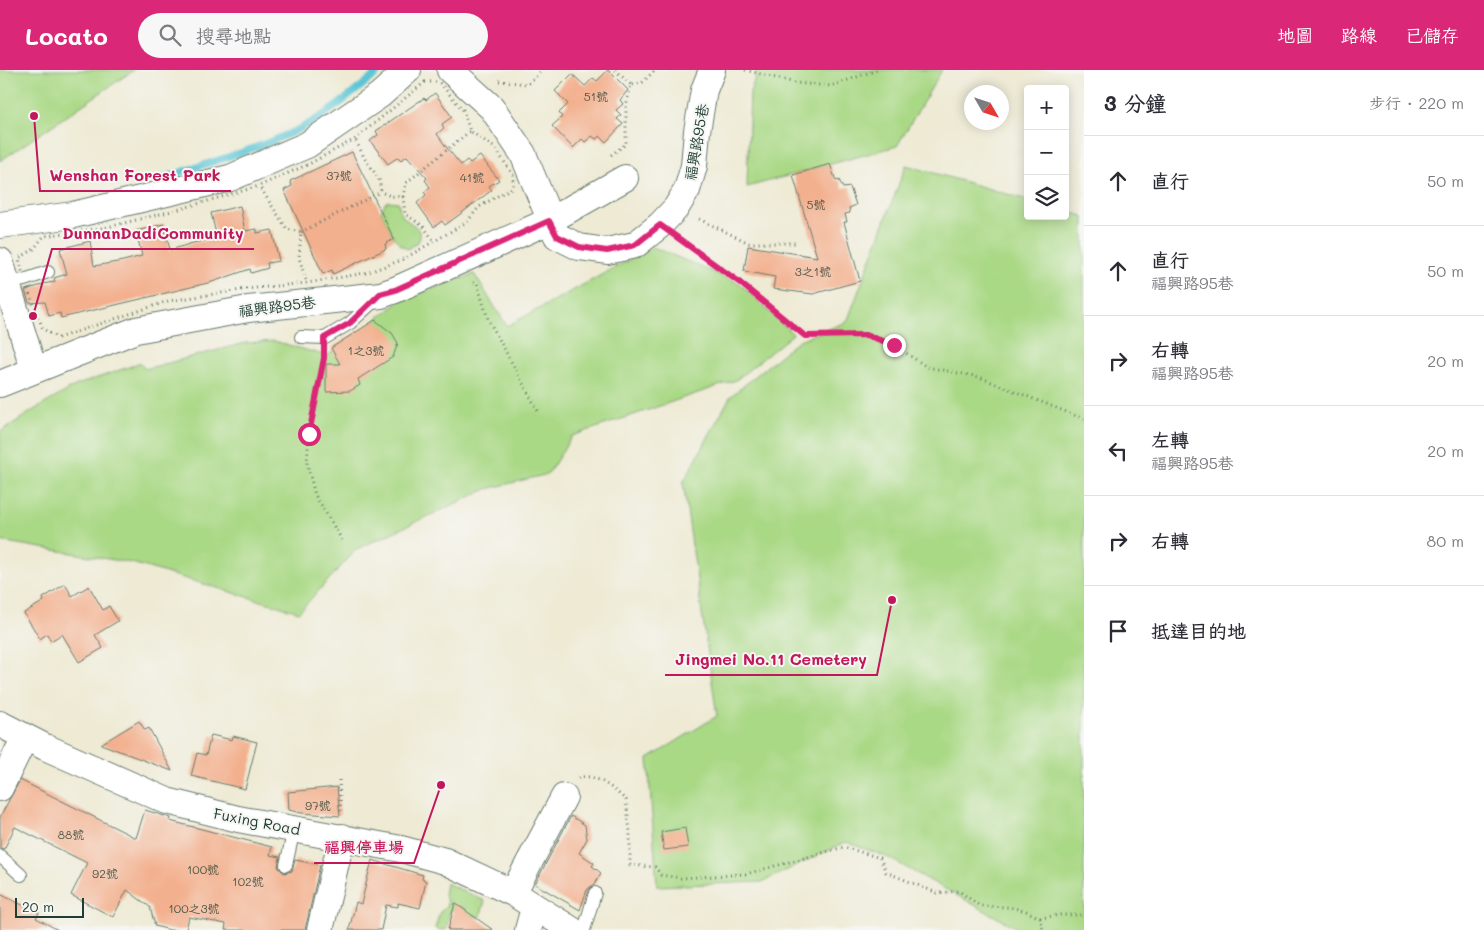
<!DOCTYPE html>
<html lang="zh-TW">
<meta charset="utf-8">
<style>
body{margin:0;font-family:Mali,"LXGW WenKai TC",sans-serif;background:#f7f7f7;color:#2b2b33}
.controls{position:absolute;right:15px;top:15px;display:grid;overflow:hidden;border-radius:5px;box-shadow:0 2px 12px #0003}
.controls button{width:45px;height:45px;display:grid;place-items:center;padding:0;border:0;border-bottom:1px solid #e1e1e2;background:#fff;color:#2b2b33;font:25px sans-serif}
.compass{position:absolute;left:964px;top:15px;width:45px;height:45px;border-radius:50%;background:#fff;box-shadow:0 2px 12px #0003;rotate:129deg}
.scale{position:absolute;left:15px;bottom:12px;width:69px;box-sizing:border-box;padding-left:5px;border:2px solid #1f3d34;border-top:0;font-size:14px;line-height:18px;white-space:nowrap;color:#1f3d34;-webkit-text-stroke:4px #f6f6f2;paint-order:stroke}
.stop{position:absolute;width:15px;height:15px;margin:-11px;border:4px solid #db2777;border-radius:50%;background:#fff}
.stop.end{background:#db2777;border-color:#fff;box-shadow:0 1px 5px #0008}
.list{margin:0;padding:0;list-style:none}
h2{display:flex;justify-content:space-between;align-items:center;height:65px;margin:0;padding:0 20px;font-size:21px}
h2 small{font-size:16px;font-weight:400;color:#7c7c81}
.list li{display:grid;grid-template-columns:32px 1fr auto;gap:15px;align-items:center;box-sizing:border-box;height:90px;padding:0 20px;border-top:1px solid #e1e1e2}
.list b{display:block;font-size:19px;white-space:nowrap}
.list p{margin:0;font-size:16px;white-space:nowrap;color:#7c7c81}
.list em{font-size:16px;font-style:normal;color:#7c7c81}
.icon{flex:none;width:28px;height:28px;fill:none;stroke:currentColor;stroke-width:2;stroke-linecap:round;stroke-linejoin:round}
.map{position:relative;flex:none;width:1084px;height:860px;overflow:hidden}
header{display:flex;align-items:center;gap:30px;box-sizing:border-box;height:70px;padding:0 25px;background:#db2777;color:#fff}
header strong{font-size:24px}
nav{display:flex;gap:28px;margin-inline-start:auto;font-size:18px}
.search{width:350px;height:45px;background:#f7f7f7;display:flex;align-items:center;gap:12px;box-sizing:border-box;padding:0 18px;border-radius:28px;color:#7c7c81;font-size:19px}
main{display:flex}
aside{flex:1;background:#fff}
.map>svg:first-child{display:block}
.green{fill:#aad986;stroke:#648b5d}
.lines{fill:none;stroke-linecap:round;stroke-linejoin:round}
.stream{stroke:#5bc6d6;stroke-width:7}
.building{fill:#f3b08e}
.lane-casing{stroke:#677a6c;stroke-width:14}
.street-casing{stroke:#677a6c;stroke-width:28}
.path{stroke:#677a6c;stroke-width:3;stroke-dasharray:1 4;stroke-linecap:butt}
.lane{stroke:#fff;stroke-width:12}
.street{stroke:#fff;stroke-width:26}
.route{stroke:#db2777;stroke-width:6}
.labels{text-anchor:middle;dominant-baseline:central;stroke-width:4;stroke-linejoin:round;paint-order:stroke}
.number-label{font-size:12px;fill:#545a4a}
.street-label{font-size:15px;fill:#1f3d34;stroke:#f6f6f2}
.leader{fill:none;stroke:#c2185b;stroke-width:2}
.callout-dot{fill:#c2185b;stroke:#f6f6f2;stroke-width:2}
.callout-label{font-size:16px;text-anchor:middle;font-weight:bold;fill:#c2185b;stroke:#f6f6f2;stroke-width:4;stroke-linejoin:round;paint-order:stroke}
</style>
<header>
<strong>Locato</strong>
<div class="search"><svg class="icon" aria-label="search" viewBox="0 0 24 24"><circle cx="10" cy="10" r="6"/><path d="M15 15l6 6"/></svg>搜尋地點</div>
<nav><a>地圖</a><a>路線</a><a>已儲存</a></nav>
</header>
<main>
<div class="map">
<svg width="1084" height="860" viewBox="0 0 1084 860">
<rect width="100%" height="100%" fill="#f6f6f2"/>
<filter id="ink" filterUnits="userSpaceOnUse"><feTurbulence type="fractalNoise" baseFrequency=".02" numOctaves="2"/><feDisplacementMap in="SourceGraphic" scale="10" xChannelSelector="R" yChannelSelector="G"/><feConvolveMatrix kernelMatrix="1 2 1 2 8 2 1 2 1" color-interpolation-filters="sRGB"/></filter>
<filter id="wash" filterUnits="userSpaceOnUse"><feTurbulence type="fractalNoise" baseFrequency=".0096" numOctaves="4" result="noise"/><feDisplacementMap in="SourceGraphic" scale="20" xChannelSelector="R" yChannelSelector="G"/><feGaussianBlur stdDeviation="1.12" result="paint"/><feColorMatrix in="noise" values="0 0 0 0 0 0 0 0 0 0 0 0 0 0 0 0 0 1.4 0 .05"/><feComposite in="paint" operator="in"/></filter>
<g filter="url(#wash)">
<rect width="100%" height="100%" fill="#eeead4"/>
<path class="green" d="M 0,0 L 134,0 L 0,91 Z
M 758,0 L 942,0 L 897,76 L 747,117 L 750,22 Z
M 906,95 L 1028,130 L 1028,146 L 1065,146 L 1065,141 L 1084,146 L 1084,860 L 1020,860 L 887,787 L 846,772 L 762,812 L 657,816 L 648,689 L 717,646 L 683,413 L 730,327 L 799,270 L 847,252 Z
M 388,131 L 398,132 C 399,136 400,141 402,145 C 409,155 420,154 420,168 L 418,172 L 408,179 C 393,173 388,156 381,142 L 385,133 Z
M 653,177 L 739,213 L 793,264 L 736,310 L 572,366 L 548,404 L 487,419 L 357,479 L 299,542 L 132,493 L 0,471 L 0,362 L 32,341 L 77,315 L 140,293 L 145,299 L 245,273 L 274,271 L 327,286 L 402,230 L 474,204 L 507,256 Z
M 446,813 L 485,831 L 480,847 L 467,844 C 466,839 463,837 458,836 L 450,841 L 446,860 L 437,860 L 435,858 L 440,842 L 446,837 L 447,832 L 444,824 Z"/>
<g class="lines">
<path class="stream" d="M 162,108 C 206,94 251,81 293,62 C 326,47 353,23 381,0"/>
</g>
<g id="blocks">
<path class="building" d="M 608,0 L 628,20 L 620,30 L 623,34 L 616,40 L 621,45 L 617,49 L 623,54 L 606,72 L 600,66 L 596,69 L 592,66 L 585,72 L 582,69 L 573,78 L 552,56 L 562,47 L 559,43 L 568,34 L 555,21 L 572,4 L 585,16 L 593,8 L 597,11 Z
M 435,23 L 452,47 L 442,54 L 444,58 L 437,64 L 447,78 L 461,95 L 467,90 L 470,93 L 480,86 L 499,110 L 489,116 L 492,120 L 459,145 L 445,155 L 442,151 L 434,157 L 417,133 L 426,125 L 424,122 L 430,117 L 425,110 L 427,108 L 407,86 L 401,90 L 398,87 L 388,94 L 370,71 L 378,65 L 376,61 L 424,28 L 426,30 Z
M 352,82 L 394,169 L 385,174 L 386,179 L 333,204 L 332,200 L 323,204 L 284,120 L 292,116 L 290,111 Z
M 830,94 L 836,111 L 839,110 L 843,118 L 850,117 L 856,135 L 849,138 L 850,143 L 845,144 L 847,152 L 844,152 L 860,211 L 813,224 L 773,219 L 775,207 L 744,201 L 748,176 L 817,187 L 793,105 Z
M 240,136 L 245,161 L 257,159 L 257,163 L 272,160 L 279,191 L 267,193 L 268,198 L 251,203 L 250,199 L 212,212 L 61,248 L 60,243 L 49,246 L 45,232 L 29,233 L 25,220 L 42,215 L 42,214 L 55,212 L 54,208 L 67,204 L 60,179 L 90,171 L 94,196 L 123,191 L 142,186 L 136,161 L 164,154 L 170,180 L 193,173 L 217,168 L 211,143 Z
M 375,250 L 392,263 L 398,273 L 393,287 L 358,309 L 360,315 L 350,321 L 326,322 L 326,294 L 340,294 L 331,278 Z
M 65,514 L 72,526 L 89,516 L 103,540 L 109,536 L 118,551 L 95,565 L 103,578 L 79,592 L 62,564 L 51,571 L 47,564 L 40,569 L 24,543 L 44,531 L 43,528 Z
M 139,651 L 145,660 L 149,658 L 172,701 L 101,674 Z
M 211,665 L 232,670 L 233,666 L 257,672 L 245,719 L 191,706 L 197,683 L 206,685 Z
M 20,710 L 136,768 L 145,740 L 171,748 L 170,751 L 272,777 L 270,785 L 280,787 L 278,797 L 284,803 L 292,801 L 295,790 L 320,795 L 305,860 L 225,860 L 226,854 L 189,847 L 186,860 L 170,860 L 155,856 L 150,837 L 127,820 L 113,847 L 71,825 L 87,793 L 15,757 L 4,779 L 0,778 L 0,747 Z
M 337,717 L 340,746 L 302,743 L 289,740 L 288,722 Z
M 571,746 L 585,755 L 587,769 L 579,783 L 594,793 L 592,796 L 601,803 L 594,815 L 590,817 L 587,820 L 580,840 L 535,814 Z
M 685,758 L 688,777 L 664,780 L 661,762 Z
M 372,790 L 423,805 L 422,809 L 426,811 L 420,838 L 398,833 L 398,837 L 386,835 L 381,860 L 349,860 L 356,832 L 361,834 Z
M 0,824 L 39,843 L 36,848 L 58,860 L 0,860 Z
M 455,833 L 493,860 L 448,860 Z"/>
</g>
</g>
<g filter="url(#ink)">
<use href="#blocks" fill-opacity="0" stroke="#677a6c" stroke-width="1"/>
<g class="lines">
<g class="lane-casing">
<path id="lane" d="M 7,213 L 24,210 L 48,202
M 301,267 L 325,268 L 350,253 L 375,230
M 0,786 L 21,805
M 286,795 L 294,759
M 584,860 L 595,823"/>
</g>
<g class="street-casing">
<path id="street" d="M 450,0 L 492,38 L 523,84 L 557,166 L 579,177 L 607,181 L 635,175 L 660,155 L 676,138 L 687,120 L 694,96 L 697,61 L 704,20 L 712,0
M 0,155 L 73,145 L 230,108 L 307,75 L 380,25 L 408,0
M 0,191 L 34,300
M 0,314 L 136,260 L 248,239 L 381,225 L 395,220 L 549,151 L 625,108
M 0,654 L 45,677 L 167,731 L 238,749 L 401,779 L 445,791 L 513,823 L 572,860
M 0,718 L 25,667
M 513,823 L 564,727
M 320,860 L 342,767
M 528,860 L 534,838"/>
</g>
<path class="path" d="M 615,0 L 631,15
M 745,0 L 795,13 L 831,16 L 877,0
M 499,11 L 528,14 L 542,0
M 425,12 L 439,12 L 463,40 L 470,61 L 495,78 L 513,105 L 513,117 L 479,137 L 467,152 L 402,190 L 366,203 L 307,213 L 247,219 L 168,231 L 58,268 L 43,259 L 24,210 L 19,188 L 33,180 L 44,166 L 108,157 L 180,139 L 259,116 L 309,94 L 355,69 Z
M 356,71 L 365,89 L 379,109 L 381,122 L 390,126 L 403,127 L 405,144 L 423,156 L 434,171
M 611,85 L 626,74 L 626,35 L 631,15 L 642,13 L 655,0
M 261,119 L 287,159 L 301,162 L 299,188 L 306,210
M 403,127 L 406,113 L 470,61
M 699,149 L 749,173 L 796,173
M 301,162 L 381,122
M 679,169 L 739,212 L 805,266 L 866,265 L 894,275 L 927,297 L 979,307 L 1084,349
M 473,213 L 477,213 L 488,249 L 538,341
M 324,284 L 309,364 L 307,394 L 315,425 L 342,470
M 578,708 C 596,702 613,719 626,730 L 630,761 L 630,795 L 655,797 L 661,805 L 681,808 L 746,804 L 844,777 L 880,788 L 886,802 L 937,823 L 959,821 L 980,836 L 1010,837 L 1026,841 L 1040,848 L 1043,860
M 339,710 L 341,744
M 1040,848 L 1060,845 L 1084,845"/>
<use href="#lane" class="lane"/>
<use href="#street" class="street"/>
</g>
</g>
<g class="lines" filter="url(#ink)">
<path class="route" d="M 309,364 L 324,288 L 324,268 L 350,253 L 380,224 L 395,220 L 549,151 L 557,166 L 579,177 L 607,181 L 635,175 L 660,155 L 739,212 L 805,266 L 866,265 L 894,275"/>
</g>
<g class="labels">
<g class="number-label">
<text x="596" y="26">51號</text>
<text x="339" y="105">37號</text>
<text x="472" y="107">41號</text>
<text x="816" y="134">5號</text>
<text x="813" y="201">3之1號</text>
<text x="366" y="280">1之3號</text>
<text x="318" y="735">97號</text>
<text x="71" y="764">88號</text>
<text x="203" y="799">100號</text>
<text x="105" y="803">92號</text>
<text x="248" y="811">102號</text>
<text x="194" y="838">100之3號</text>
</g>
<g class="street-label">
<text transform="translate(696 72) rotate(-80)">福興路95巷</text>
<text transform="translate(277 236) rotate(-7)">福興路95巷</text>
<text transform="translate(257 751) rotate(11)">Fuxing Road</text>
</g>
</g>
<path class="leader" d="M34 46L40 121H231M33 246L52 179H254M892 530L877 605H665M441 715L414 793H314"/>
<g class="callout-dot">
<circle cx="34" cy="46" r="5"/>
<circle cx="33" cy="246" r="5"/>
<circle cx="892" cy="530" r="5"/>
<circle cx="441" cy="715" r="5"/>
</g>
<g class="callout-label">
<text x="135" y="111">Wenshan Forest Park</text>
<text x="153" y="169">DunnanDadiCommunity</text>
<text x="771" y="595">Jingmei No.11 Cemetery</text>
<text x="364" y="783">福興停車場</text>
</g>
</svg>
<div class="controls">
<button>+</button>
<button>−</button>
<button><svg class="icon" aria-label="layers" viewBox="0 0 24 24"><path d="M12 4l9 5-9 5-9-5zM3 14l9 5 9-5"/></svg></button>
</div>
<svg class="compass" viewBox="-18 -18 36 36"><path d="M0-13l5 13h-10z" fill="#e53935"/><path d="M0 13l5-13h-10z" fill="#7c7c81"/></svg>
<div class="scale">20 m</div>
<div class="stop" style="left:309px;top:364px"></div>
<div class="stop end" style="left:894px;top:275px"></div>
</div>
<aside>
<h2>3 分鐘<small>步行 · 220 m</small></h2>
<ul class="list">
<li><svg class="icon" aria-label="ahead" viewBox="0 0 24 24"><path d="M12 20V5M6 11l6-6 6 6"/></svg><div><b>直行</b></div><em>50 m</em></li>
<li><svg class="icon" aria-label="ahead" viewBox="0 0 24 24"><path d="M12 20V5M6 11l6-6 6 6"/></svg><div><b>直行</b><p>福興路95巷</p></div><em>50 m</em></li>
<li><svg class="icon" aria-label="right" viewBox="0 0 24 24"><path d="M7 20v-9h11M14 6l5 5-5 5"/></svg><div><b>右轉</b><p>福興路95巷</p></div><em>20 m</em></li>
<li><svg class="icon" aria-label="left" viewBox="0 0 24 24"><path d="M17 20v-9H6M10 6l-5 5 5 5"/></svg><div><b>左轉</b><p>福興路95巷</p></div><em>20 m</em></li>
<li><svg class="icon" aria-label="right" viewBox="0 0 24 24"><path d="M7 20v-9h11M14 6l5 5-5 5"/></svg><div><b>右轉</b></div><em>80 m</em></li>
<li><svg class="icon" aria-label="arrive" viewBox="0 0 24 24"><path d="M6 21V4h12l-3 4 3 4H6"/></svg><div><b>抵達目的地</b></div></li>
</ul>
</aside>
</main>
